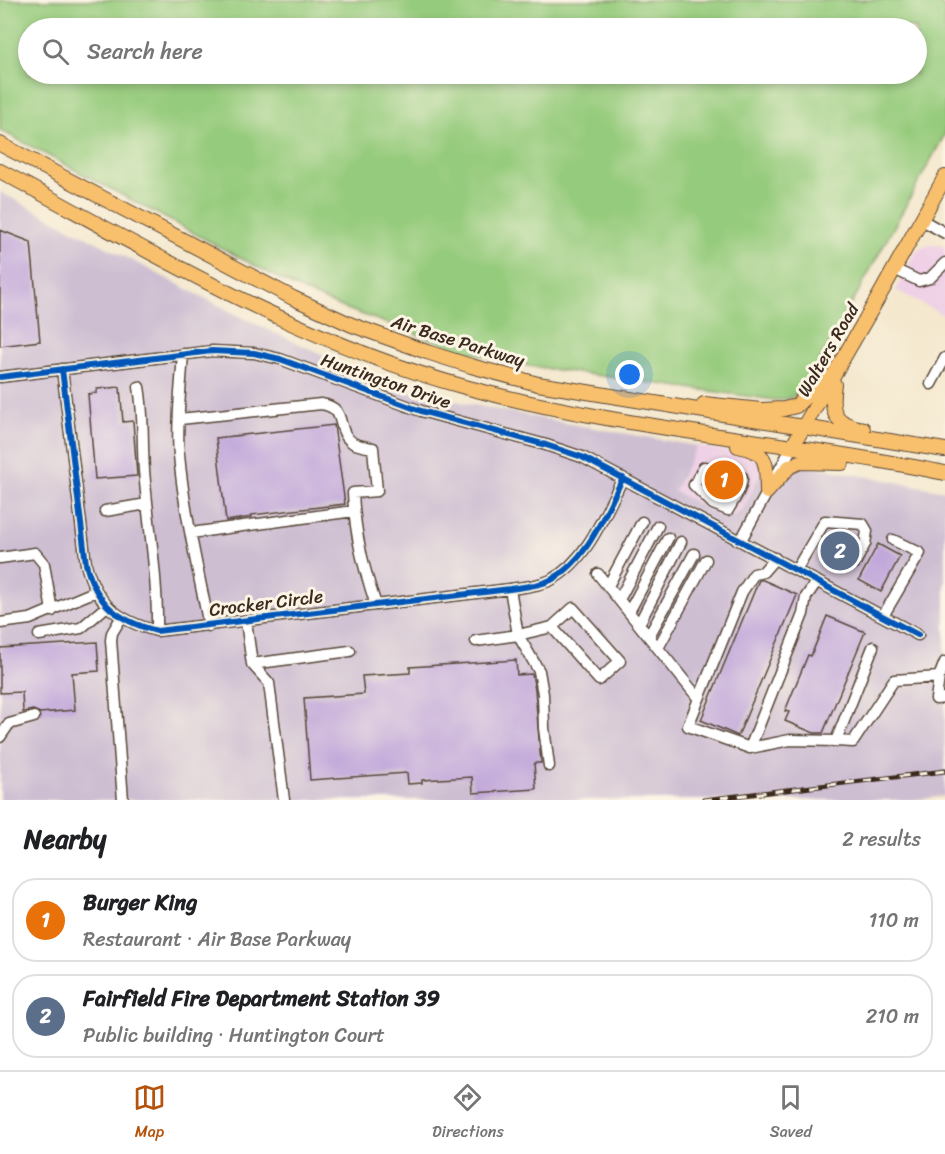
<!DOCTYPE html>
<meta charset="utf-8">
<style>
body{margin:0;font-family:Sriracha,sans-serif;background:#f6f6f6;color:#202124}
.you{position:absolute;left:630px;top:375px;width:21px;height:21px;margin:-15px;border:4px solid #fff;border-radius:50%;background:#1a73e8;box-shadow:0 0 0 9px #1a73e833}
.badge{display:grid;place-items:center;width:39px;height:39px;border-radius:50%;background:#b45309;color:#fff;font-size:20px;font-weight:700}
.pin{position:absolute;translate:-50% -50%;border:3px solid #fff;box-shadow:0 2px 6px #0006}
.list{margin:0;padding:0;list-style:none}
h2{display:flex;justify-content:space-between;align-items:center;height:78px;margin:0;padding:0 24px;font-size:26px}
h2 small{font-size:20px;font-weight:400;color:#757577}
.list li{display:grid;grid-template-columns:39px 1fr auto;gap:18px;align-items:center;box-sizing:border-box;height:84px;margin:0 12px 12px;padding:0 12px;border:2px solid #e0e0e0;border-radius:24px}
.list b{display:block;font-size:22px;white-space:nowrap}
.list p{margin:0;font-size:20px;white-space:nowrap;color:#757577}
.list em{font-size:20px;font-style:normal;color:#757577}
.icon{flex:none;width:33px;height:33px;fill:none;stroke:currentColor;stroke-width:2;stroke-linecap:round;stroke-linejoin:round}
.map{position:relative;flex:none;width:945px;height:800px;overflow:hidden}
.search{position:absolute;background:#fff;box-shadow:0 3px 9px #0003;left:18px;right:18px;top:18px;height:66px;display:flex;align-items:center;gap:15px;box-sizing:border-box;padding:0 21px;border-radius:33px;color:#757577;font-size:22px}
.sheet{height:270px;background:#fff}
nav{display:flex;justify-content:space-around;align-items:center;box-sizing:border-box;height:84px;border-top:2px solid #e0e0e0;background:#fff;font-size:16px;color:#757577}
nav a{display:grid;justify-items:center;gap:3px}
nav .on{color:#b45309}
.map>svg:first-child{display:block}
.built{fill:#efd0e6}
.industrial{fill:#cdbed2}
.green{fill:#95cb7c;stroke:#687a4d;stroke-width:1.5;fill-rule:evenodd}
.building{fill:#c1a7da}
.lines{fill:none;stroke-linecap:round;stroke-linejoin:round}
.minor-casing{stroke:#574638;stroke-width:13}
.major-casing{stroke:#574638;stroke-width:16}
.minor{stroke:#fff;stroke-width:10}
.major{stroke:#f8bf6c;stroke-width:14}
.rail-casing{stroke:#3b2a1e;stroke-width:5}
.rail{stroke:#fcf5e5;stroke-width:3;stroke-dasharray:9;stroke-linecap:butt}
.cycleway-casing{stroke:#fcf5e5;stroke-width:10}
.cycleway{stroke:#0057b8;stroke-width:6}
.labels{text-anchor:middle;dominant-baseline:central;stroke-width:6;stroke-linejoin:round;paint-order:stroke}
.street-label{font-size:18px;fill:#3b2a1e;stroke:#fcf5e5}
</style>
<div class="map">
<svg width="945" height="800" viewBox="0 0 945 800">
<rect width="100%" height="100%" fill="#fcf5e5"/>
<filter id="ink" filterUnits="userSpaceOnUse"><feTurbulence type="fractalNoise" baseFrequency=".0167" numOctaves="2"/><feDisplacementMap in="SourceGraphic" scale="12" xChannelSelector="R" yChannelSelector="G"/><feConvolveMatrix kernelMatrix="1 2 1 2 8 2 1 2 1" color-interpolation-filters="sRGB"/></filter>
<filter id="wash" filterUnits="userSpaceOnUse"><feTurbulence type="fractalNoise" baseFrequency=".008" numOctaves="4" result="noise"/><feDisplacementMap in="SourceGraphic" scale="24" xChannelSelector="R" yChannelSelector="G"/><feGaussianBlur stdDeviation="1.35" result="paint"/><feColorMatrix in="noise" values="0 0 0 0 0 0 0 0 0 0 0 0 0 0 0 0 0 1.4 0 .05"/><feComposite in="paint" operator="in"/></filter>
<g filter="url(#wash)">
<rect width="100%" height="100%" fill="#f4e8ce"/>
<path class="built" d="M 930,244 L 940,244 L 945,248 L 945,316 L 896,290 L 914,255 L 921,248 Z
M 697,446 L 755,456 L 759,464 L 762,473 L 743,509 L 736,514 L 731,517 L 722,517 L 674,491 Z"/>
<path class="industrial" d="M 0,192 L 247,320 L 400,390 L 570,424 L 697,446 L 674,491 L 722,517 L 731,517 L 743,509 L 761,473 L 755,456 L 945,491 L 945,796 L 912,800 L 0,800 Z"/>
<path class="green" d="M 0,0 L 934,0 L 945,8 L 945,134 L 814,372 C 802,389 797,400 775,400 L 529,366 L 460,350 L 336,305 L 293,286 L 0,130 ZM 916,28 L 916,74 L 28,74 L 28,28 Z"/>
<g id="blocks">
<path class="building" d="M 0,230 L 31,242 L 40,341 L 0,346 Z
M 120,387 L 123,422 L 133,421 L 137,476 L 95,479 L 88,394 L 97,393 L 97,389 Z
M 334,425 L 345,504 L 251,515 L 252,517 L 226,521 L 216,438 Z
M 834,534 L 856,545 L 846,568 L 824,553 Z
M 878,544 L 900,556 L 881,592 L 859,580 Z
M 759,580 L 763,580 L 797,595 L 738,736 L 701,720 Z
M 827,616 L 865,632 L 823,733 L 814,733 L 785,721 L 789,712 L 785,711 L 808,655 L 811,656 Z
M 97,642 L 99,671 L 72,673 L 75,710 L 40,713 L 33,710 L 23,712 L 22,692 L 0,693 L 0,648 Z
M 516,660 L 517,675 L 532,674 L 535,690 L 541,763 L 534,763 L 536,789 L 473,793 L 472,777 L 422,780 L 422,783 L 408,784 L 407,773 L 310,780 L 304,698 L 364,694 L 362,676 L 410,673 L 410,667 Z"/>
</g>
</g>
<g filter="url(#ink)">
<use href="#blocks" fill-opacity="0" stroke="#574638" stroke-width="1.5"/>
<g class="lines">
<g class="minor-casing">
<path id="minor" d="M 922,220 L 945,233
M 894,269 L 919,281 L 930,278 L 945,263
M 183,354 C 181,385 176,424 179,455 C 184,512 198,569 209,626
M 62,369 L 86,564 C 96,604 118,621 157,631 L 510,589 C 524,587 539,586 551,580 C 588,560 605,513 623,478
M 0,377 L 212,351 L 254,353 L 280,359 L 421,411 L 546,445 L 582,457 L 918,635
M 931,384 L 945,358
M 139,387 C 144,415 142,442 144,470 C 148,524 158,577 157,631
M 180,419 L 321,404 C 349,408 334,430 353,443 C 359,446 367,447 373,448 L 377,491 L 353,493 C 355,535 363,566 376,605
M 704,467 L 735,473 L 742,477 C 742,489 734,499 728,510 L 713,504 L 694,485 Z
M 105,511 L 147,504
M 191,533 L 354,511
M 741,540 L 792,447
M 0,558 L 35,553 L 44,564 L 52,611
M 775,558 L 763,572 L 754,574 L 742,592 L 688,726 L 750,748 L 803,614 L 806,597 L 817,581
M 796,570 L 825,521 L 863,524 L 867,531 L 865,544 L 855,563
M 598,574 L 699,699
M 608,586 L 642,522
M 619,600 L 658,526
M 629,612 L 668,538
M 883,616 L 920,553 L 893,540
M 121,618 L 112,633 L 111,640 L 123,800
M 246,621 L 252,664 L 350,651
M 0,623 L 30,619 L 96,591
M 639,624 L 681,542
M 39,635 L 81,628 L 107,606
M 649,636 L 694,554
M 476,641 L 518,635 L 510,589
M 658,648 L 706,560
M 945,662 L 939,677 L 936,699 L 945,698
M 252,664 L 269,683 L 284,800
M 0,737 L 9,724 L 34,717
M 836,741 L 853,742 L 894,680 L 939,677
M 750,748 L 790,740 L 836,741 L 873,647
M 549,766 L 544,728 L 543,694 L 539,671 L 518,635 L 552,627 L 573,608 L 620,661 L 599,680 L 552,627"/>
</g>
<g class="major-casing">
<path id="major" d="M 0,144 L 293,298 L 352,325 L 427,352 L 471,366 L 538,384 L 945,450
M 0,171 C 150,251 299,342 465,387 C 622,430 786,440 945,473
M 834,384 C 830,411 833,424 863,429
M 704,404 L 761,410 L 784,409 L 796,406 L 811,391 L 832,376
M 738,446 C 770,452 766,464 767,492
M 792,447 L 882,291 L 945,177
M 767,492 L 789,467 L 800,462 L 842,463"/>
</g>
<use href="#minor" class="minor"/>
<use href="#major" class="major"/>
<g class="rail-casing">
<path id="rail" d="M 703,800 L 945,771"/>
</g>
<use href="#rail" class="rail"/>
<g class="cycleway-casing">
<path id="cycleway" d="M 62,369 L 86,564 C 96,604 118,621 157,631 L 510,589 C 524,587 539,586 551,580 C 588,560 605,513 623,478
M 0,377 L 212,351 L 254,353 L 280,359 L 421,411 L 546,445 L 582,457 L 918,635"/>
</g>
<use href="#cycleway" class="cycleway"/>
</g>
</g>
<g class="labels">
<g class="street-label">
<text transform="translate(458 341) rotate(17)">Air Base Parkway</text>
<text transform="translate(828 350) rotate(-60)">Walters Road</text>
<text transform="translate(386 381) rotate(19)">Huntington Drive</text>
<text transform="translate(266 603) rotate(-7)">Crocker Circle</text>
</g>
</g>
</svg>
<div class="you"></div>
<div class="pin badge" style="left:724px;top:480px;background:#e8710a">1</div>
<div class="pin badge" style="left:840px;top:551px;background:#5c6f8a">2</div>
<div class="search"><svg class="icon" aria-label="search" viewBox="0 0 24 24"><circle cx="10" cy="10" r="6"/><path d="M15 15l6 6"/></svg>Search here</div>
</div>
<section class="sheet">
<h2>Nearby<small>2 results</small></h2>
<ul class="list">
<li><span class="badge" style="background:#e8710a">1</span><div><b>Burger King</b><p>Restaurant · Air Base Parkway</p></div><em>110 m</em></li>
<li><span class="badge" style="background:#5c6f8a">2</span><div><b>Fairfield Fire Department Station 39</b><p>Public building · Huntington Court</p></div><em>210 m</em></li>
</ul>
</section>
<nav>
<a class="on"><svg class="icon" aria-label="map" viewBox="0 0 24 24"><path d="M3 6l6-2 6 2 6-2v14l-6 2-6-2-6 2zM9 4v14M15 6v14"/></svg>Map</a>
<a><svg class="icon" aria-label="directions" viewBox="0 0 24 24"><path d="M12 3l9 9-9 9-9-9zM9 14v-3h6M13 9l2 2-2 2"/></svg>Directions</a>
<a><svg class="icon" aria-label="saved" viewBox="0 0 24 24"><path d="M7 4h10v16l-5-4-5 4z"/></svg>Saved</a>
</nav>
